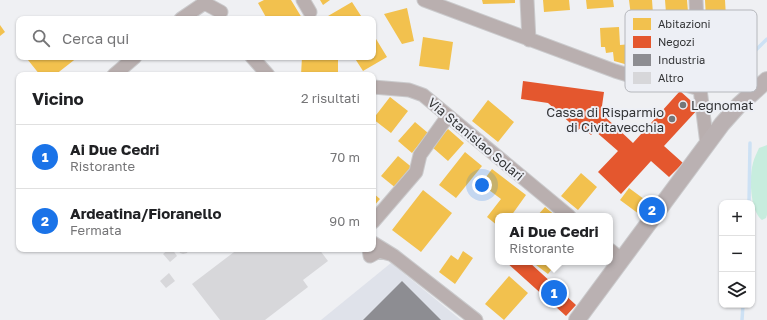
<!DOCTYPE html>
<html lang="it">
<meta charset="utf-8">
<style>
body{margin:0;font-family:"Golos Text",sans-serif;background:#f2f2f2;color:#202124}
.controls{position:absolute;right:12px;bottom:12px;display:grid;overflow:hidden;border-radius:8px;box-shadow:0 1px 3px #0004}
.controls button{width:36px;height:36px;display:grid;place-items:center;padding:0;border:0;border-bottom:1px solid #e0e0e0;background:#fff;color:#202124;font:20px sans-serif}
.you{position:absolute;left:482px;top:185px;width:14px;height:14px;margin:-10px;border:3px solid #fff;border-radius:50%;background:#1a73e8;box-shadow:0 0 0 6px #1a73e833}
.badge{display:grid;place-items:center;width:26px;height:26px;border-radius:50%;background:#1a73e8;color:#fff;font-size:13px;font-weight:700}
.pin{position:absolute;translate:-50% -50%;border:2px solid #fff;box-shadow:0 1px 4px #0006}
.popup{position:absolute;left:495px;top:213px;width:118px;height:52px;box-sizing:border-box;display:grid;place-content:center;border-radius:8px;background:#fff;filter:drop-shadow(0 1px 3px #0005);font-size:13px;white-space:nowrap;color:#757577}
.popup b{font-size:15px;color:#202124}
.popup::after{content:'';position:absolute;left:50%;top:100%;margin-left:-8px;border:8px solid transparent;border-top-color:#fff}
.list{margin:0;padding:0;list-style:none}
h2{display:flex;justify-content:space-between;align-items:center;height:52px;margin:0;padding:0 16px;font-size:17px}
h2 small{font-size:13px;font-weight:400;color:#757577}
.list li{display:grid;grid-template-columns:26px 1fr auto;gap:12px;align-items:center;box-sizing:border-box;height:64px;padding:0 16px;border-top:1px solid #e0e0e0}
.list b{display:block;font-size:15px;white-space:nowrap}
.list p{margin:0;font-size:13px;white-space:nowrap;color:#757577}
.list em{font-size:13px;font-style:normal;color:#757577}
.icon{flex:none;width:22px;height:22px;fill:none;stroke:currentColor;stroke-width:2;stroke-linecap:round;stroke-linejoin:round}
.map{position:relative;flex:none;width:767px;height:320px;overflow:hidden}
.search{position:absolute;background:#fff;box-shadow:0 1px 3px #0004;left:16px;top:16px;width:360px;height:44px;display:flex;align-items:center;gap:10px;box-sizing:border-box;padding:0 14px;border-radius:8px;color:#757577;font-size:15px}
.panel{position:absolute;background:#fff;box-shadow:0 1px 3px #0004;left:16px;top:72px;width:360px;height:180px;border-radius:8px}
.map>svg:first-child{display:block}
.built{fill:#dfe2ea}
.green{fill:#c7edde}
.homes{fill:#f2c14e}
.shops{fill:#e4572e}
.industry{fill:#8d8d92}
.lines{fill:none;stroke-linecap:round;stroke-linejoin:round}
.stream{stroke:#cde1f4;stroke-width:3.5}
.building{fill:#d7d7da}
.minor-casing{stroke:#cacacc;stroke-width:15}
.major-casing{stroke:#cacacc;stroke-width:18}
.minor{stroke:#b9afaf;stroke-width:13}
.major{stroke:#bab1b2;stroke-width:16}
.poi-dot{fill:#757678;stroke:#edeff5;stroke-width:1.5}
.labels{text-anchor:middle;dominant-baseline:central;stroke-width:4;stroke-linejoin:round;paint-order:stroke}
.poi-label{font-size:13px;fill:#333436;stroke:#edeff5;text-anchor:start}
.street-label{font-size:13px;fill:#333436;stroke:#edeff5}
.key{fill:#edeff5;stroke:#b5b7bc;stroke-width:1}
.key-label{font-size:11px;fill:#333436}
</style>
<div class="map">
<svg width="767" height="320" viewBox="0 0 767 320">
<rect width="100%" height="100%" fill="#eff0f3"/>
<path class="built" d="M 391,263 L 461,320 L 321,320 Z"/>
<path class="green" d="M 767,145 L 767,215 L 766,218 L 762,220 C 750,211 749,177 753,163 C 754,158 757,153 759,148 Z"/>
<path class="homes" d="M 264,0 L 291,0 L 302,18 L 267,19 L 258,3 Z
M 320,0 L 330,0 L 323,5 Z
M 482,0 L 515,0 L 515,3 L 483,4 Z
M 543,0 L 569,0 L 570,10 L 544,12 Z
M 586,0 L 613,0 L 614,7 L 587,9 Z
M 629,0 L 652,0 L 653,14 L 631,16 Z
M 665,0 L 687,0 L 688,12 L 666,13 Z
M 705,0 L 725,0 L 726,17 L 706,18 Z
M 352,2 L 363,19 L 330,19 L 328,16 Z
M 407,8 L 414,41 L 402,44 L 384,14 Z
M 0,25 L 5,32 L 0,36 Z
M 619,27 L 620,45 L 632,44 L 633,60 L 642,59 L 640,35 L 651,34 L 653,72 L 614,61 L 613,52 L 606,53 L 605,47 L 601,47 L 600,28 Z
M 734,31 L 735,47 L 713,49 L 714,57 L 707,58 L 705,33 Z
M 668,32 L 688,32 L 690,67 L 669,68 Z
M 373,34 L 387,57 L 363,71 L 354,57 L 373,57 Z
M 423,37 L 453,42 L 449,70 L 419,66 Z
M 32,57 L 78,57 L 55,75 L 40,75 L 28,60 Z
M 302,57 L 338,57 L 338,75 L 301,75 Z
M 390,97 L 408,111 L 391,133 L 373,119 Z
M 488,100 L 514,122 L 498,142 L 472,121 Z
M 415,122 L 428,133 L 412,153 L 398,141 Z
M 448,129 L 464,143 L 448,161 L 432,147 Z
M 465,152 L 482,166 L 456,198 L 439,185 Z
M 398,156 L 414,169 L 397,189 L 381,176 Z
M 492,169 L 526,195 L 511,216 L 498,216 L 498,226 L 487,217 L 501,199 L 481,184 Z
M 581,173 L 597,187 L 578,210 L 561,196 Z
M 629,188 L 648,202 L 639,214 L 620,200 Z
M 423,190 L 452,213 L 421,252 L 392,230 Z
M 373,193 L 380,199 L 373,207 Z
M 545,207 L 556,216 L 537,216 Z
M 463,251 L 473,258 L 455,284 L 439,272 L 451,255 L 458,260 Z
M 532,262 L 557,262 L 548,274 Z
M 509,276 L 528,293 L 504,320 L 485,304 Z"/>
<path class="shops" d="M 523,81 L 604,92 L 601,113 L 633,143 L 680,91 L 699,108 L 664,146 L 683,163 L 669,177 L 651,161 L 621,194 L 598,172 L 618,151 L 595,131 L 591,135 L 582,127 L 578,130 L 548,103 L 521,99 Z
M 506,262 L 529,262 L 576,305 L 566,316 Z"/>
<path class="industry" d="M 402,281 L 441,320 L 363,320 Z"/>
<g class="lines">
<path class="stream" d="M 715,90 L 767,39
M 749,203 L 750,143
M 742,320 L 743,305"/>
</g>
<path class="building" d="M 169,249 L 172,249 L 177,256 L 170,262 L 163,254 Z
M 178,249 L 189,249 L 187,253 L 183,254 L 180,253 Z
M 238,249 L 319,249 L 328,261 L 303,280 L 308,287 L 265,320 L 220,320 L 192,284 Z
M 169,273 L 175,281 L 166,288 L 160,281 Z"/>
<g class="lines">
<g class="minor-casing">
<path id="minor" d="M 303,0 L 310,12
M 424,0 L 615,71 L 628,75 L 668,80 L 700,89
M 527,0 L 529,40
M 696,0 L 700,89 L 707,144
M 181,19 L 203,4 L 208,5 L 221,12
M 252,57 L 268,75
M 114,75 L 135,57
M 373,87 L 409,90 L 423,95 L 569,216
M 373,222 L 416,172 L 420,155 L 448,116
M 373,243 L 394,256 L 476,320
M 369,249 L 370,256 L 379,251 L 390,254
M 610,250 L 622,260"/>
</g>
<g class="major-casing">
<path id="major" d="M 577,320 L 722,124 L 739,105 L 767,80"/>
</g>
<use href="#minor" class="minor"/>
<use href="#major" class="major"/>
</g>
<g class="poi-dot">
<circle cx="683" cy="105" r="4"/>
<circle cx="672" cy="119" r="4"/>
</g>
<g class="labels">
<g class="poi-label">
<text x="691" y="105">Legnomat</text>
<text x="664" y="112" text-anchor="end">Cassa di Risparmio<tspan x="664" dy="15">di Civitavecchia</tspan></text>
</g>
<g class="street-label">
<text transform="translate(476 139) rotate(40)">Via Stanislao Solari</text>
</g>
</g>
<rect x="625" y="10" width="132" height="82" rx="6" class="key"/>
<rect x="633" y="18" width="18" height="12" fill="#f2c14e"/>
<rect x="633" y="36" width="18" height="12" fill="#e4572e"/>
<rect x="633" y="54" width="18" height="12" fill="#8d8d92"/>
<rect x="633" y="72" width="18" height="12" fill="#d7d7da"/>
<g class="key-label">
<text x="658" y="28">Abitazioni</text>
<text x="658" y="46">Negozi</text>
<text x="658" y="64">Industria</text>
<text x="658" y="82">Altro</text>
</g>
</svg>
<div class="controls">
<button>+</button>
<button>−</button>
<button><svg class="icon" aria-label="layers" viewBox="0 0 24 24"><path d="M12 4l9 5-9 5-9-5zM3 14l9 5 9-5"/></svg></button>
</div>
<div class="you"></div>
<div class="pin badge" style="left:554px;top:293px">1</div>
<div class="popup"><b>Ai Due Cedri</b>Ristorante</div>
<div class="pin badge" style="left:652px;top:210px">2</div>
<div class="search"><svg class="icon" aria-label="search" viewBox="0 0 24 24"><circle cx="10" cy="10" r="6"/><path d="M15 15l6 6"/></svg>Cerca qui</div>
<section class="panel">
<h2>Vicino<small>2 risultati</small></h2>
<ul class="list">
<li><span class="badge">1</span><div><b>Ai Due Cedri</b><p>Ristorante</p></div><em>70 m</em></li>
<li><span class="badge">2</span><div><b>Ardeatina/Fioranello</b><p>Fermata</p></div><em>90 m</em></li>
</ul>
</section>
</div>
